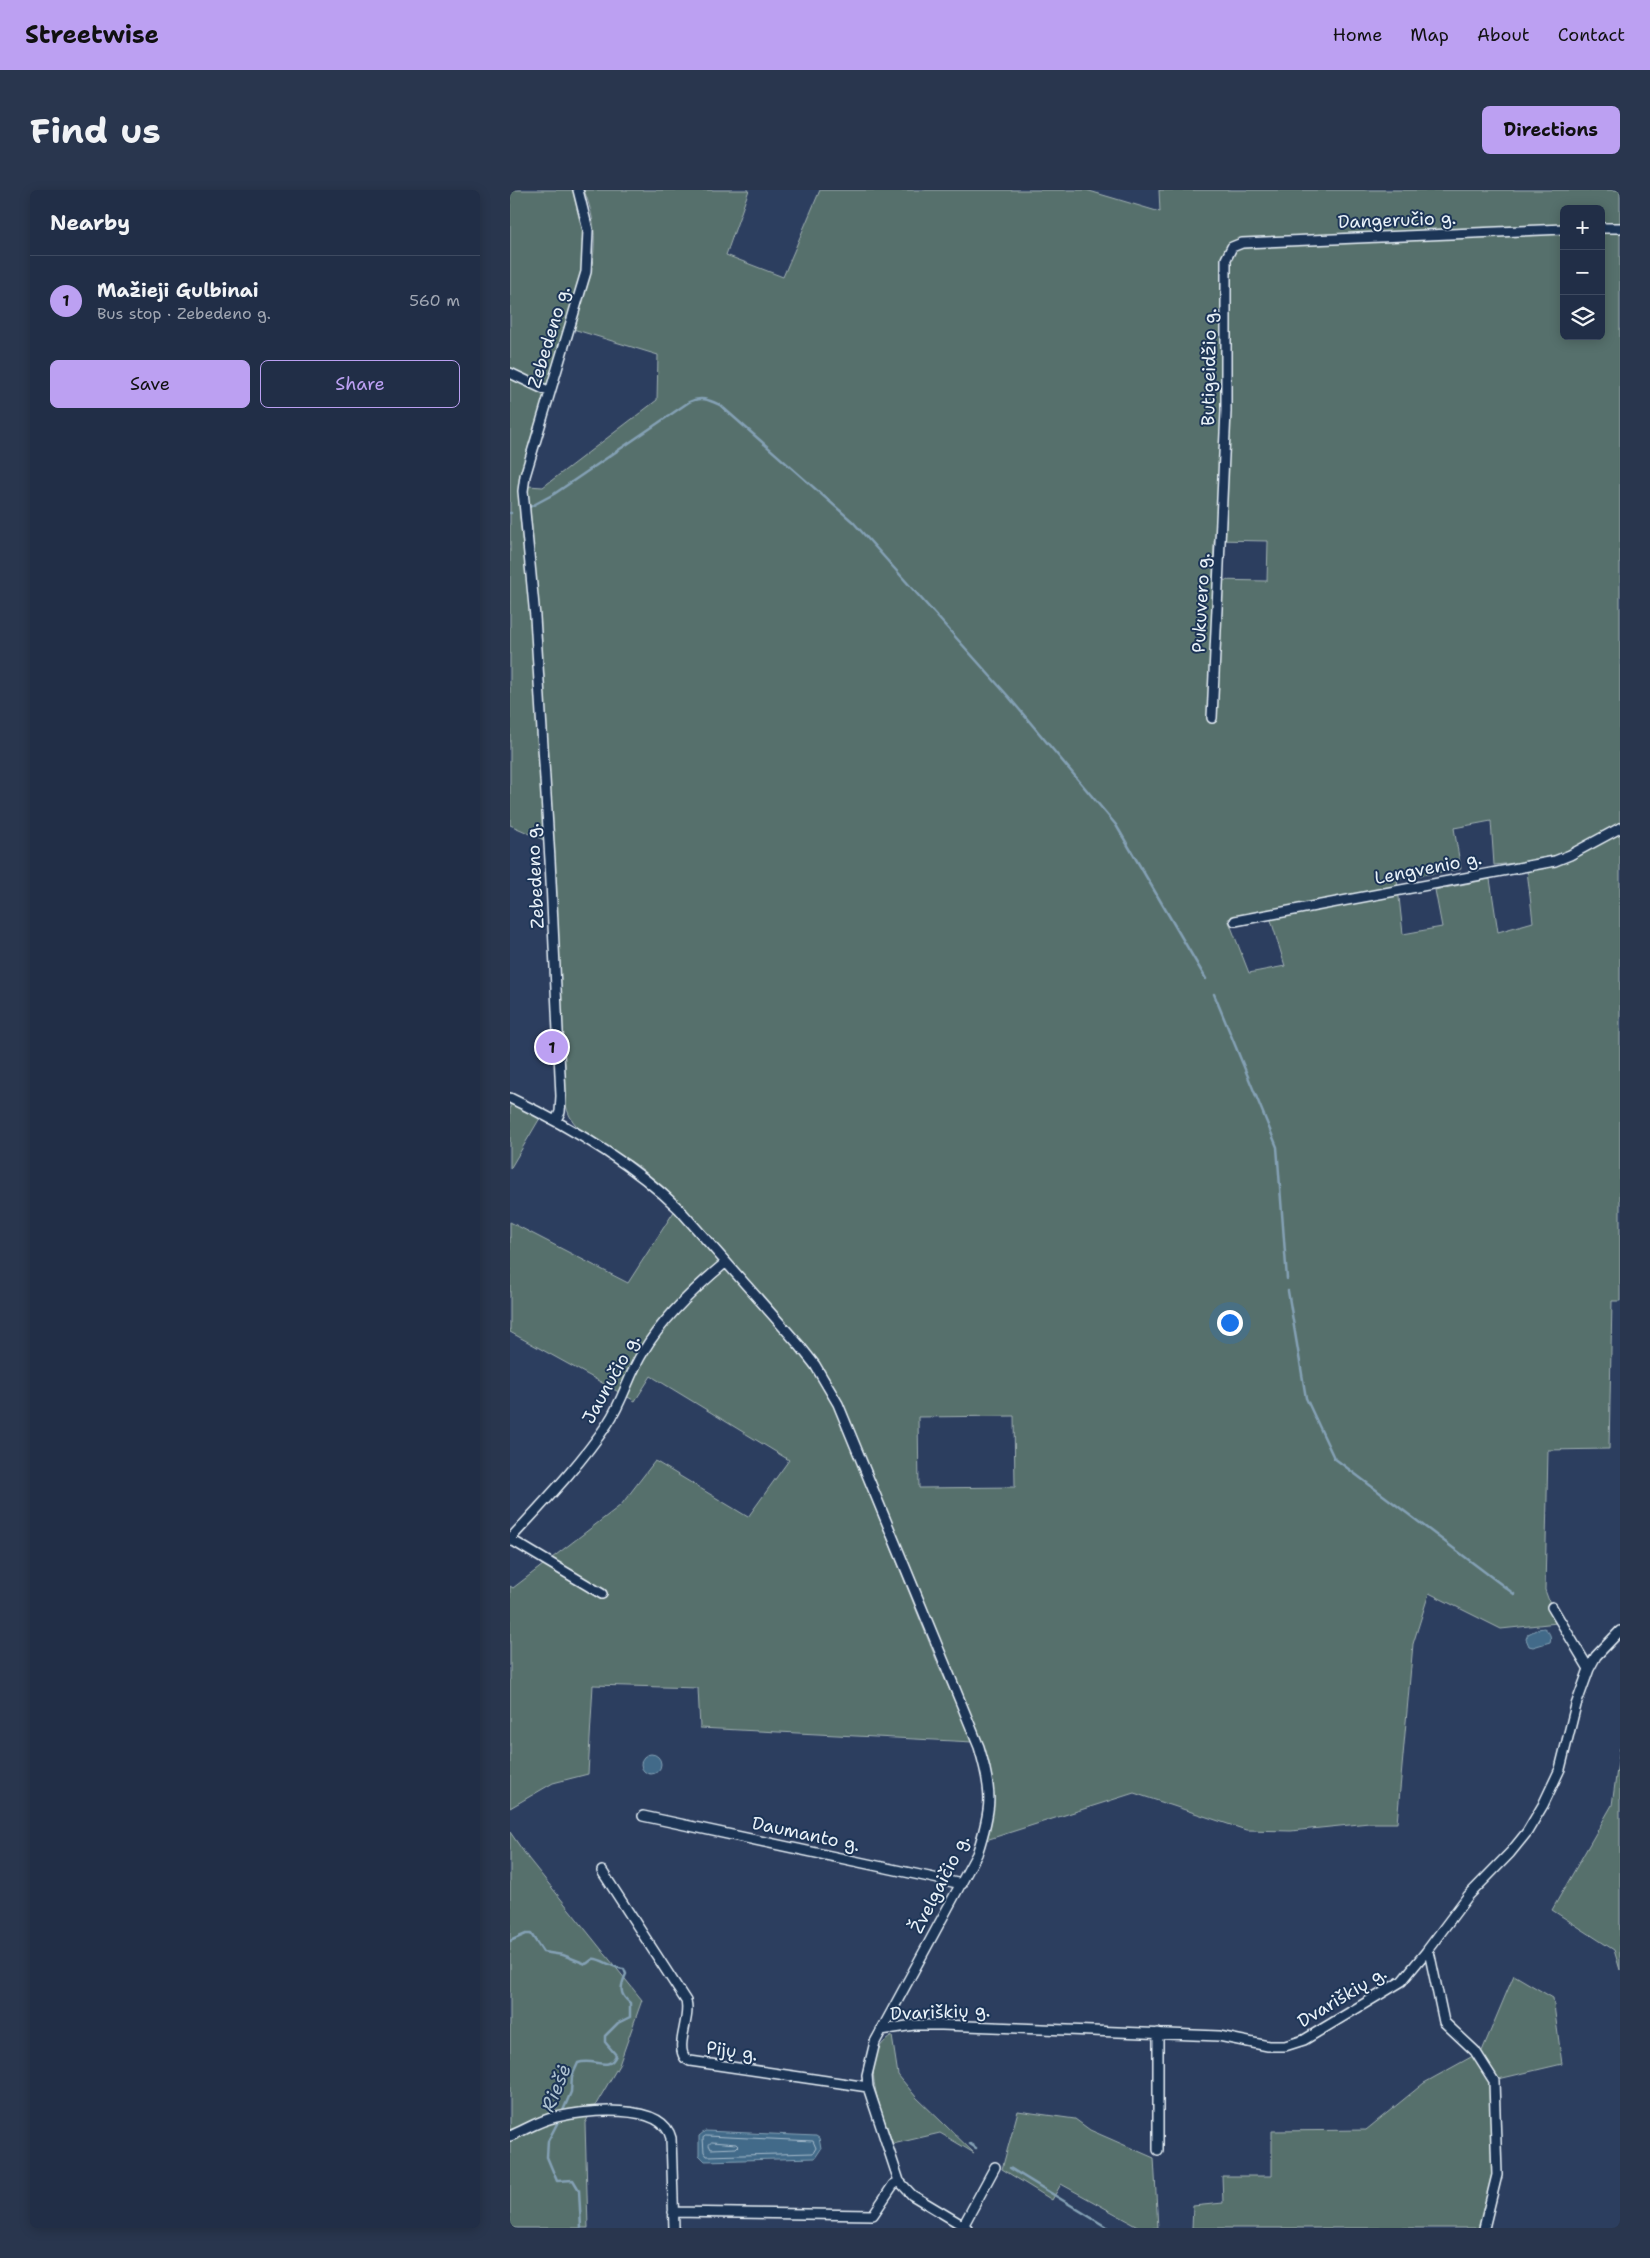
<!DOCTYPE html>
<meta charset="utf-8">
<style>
body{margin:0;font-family:"Shantell Sans",sans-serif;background:#29364e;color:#f1f3f6}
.controls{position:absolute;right:15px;top:15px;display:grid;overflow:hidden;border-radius:8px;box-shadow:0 2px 12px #0003}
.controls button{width:45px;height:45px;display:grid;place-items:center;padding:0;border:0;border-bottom:1px solid #3e4a60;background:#212e47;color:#f1f3f6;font:25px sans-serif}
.you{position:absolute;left:719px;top:1132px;width:18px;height:18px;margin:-12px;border:4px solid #fff;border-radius:50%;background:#1a73e8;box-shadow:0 0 0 8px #1a73e833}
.badge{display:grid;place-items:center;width:32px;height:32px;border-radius:50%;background:#bca0f2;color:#111;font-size:16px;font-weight:700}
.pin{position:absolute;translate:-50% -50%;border:2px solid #fff;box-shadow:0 1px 5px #0006}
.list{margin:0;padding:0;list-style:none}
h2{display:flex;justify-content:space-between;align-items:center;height:65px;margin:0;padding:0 20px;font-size:21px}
h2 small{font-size:16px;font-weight:400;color:#a2a8b4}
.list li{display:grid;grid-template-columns:32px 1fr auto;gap:15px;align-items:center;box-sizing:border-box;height:90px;padding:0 20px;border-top:1px solid #3e4a60}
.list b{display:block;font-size:19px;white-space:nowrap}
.list p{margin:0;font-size:16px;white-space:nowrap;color:#a2a8b4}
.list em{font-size:16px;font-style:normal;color:#a2a8b4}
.actions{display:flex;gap:10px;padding:15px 20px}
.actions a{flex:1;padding:11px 0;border:1px solid #bca0f2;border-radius:8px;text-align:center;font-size:18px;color:#bca0f2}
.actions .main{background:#bca0f2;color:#111}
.icon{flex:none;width:28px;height:28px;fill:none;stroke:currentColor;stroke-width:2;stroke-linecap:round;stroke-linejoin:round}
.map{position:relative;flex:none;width:1110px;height:2038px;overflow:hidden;border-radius:8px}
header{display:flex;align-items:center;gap:30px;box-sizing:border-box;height:70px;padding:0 25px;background:#bca0f2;color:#111}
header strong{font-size:24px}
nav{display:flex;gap:28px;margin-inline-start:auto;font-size:18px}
.intro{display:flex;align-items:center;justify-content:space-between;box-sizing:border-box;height:120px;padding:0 30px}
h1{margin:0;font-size:35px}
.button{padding:12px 22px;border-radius:8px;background:#bca0f2;color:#111;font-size:18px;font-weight:700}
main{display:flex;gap:30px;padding:0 30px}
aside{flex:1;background:#212e47;border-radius:8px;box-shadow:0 2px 12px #0003}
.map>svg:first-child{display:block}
.green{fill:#57706c;stroke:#a0b0b2;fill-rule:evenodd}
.water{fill:#426b89;stroke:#84a1b5}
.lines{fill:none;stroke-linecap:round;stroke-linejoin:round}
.shore{stroke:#a6bbcc;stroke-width:1}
.stream{stroke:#84a1b5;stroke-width:2.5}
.minor-casing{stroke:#e8f1f8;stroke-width:12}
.minor{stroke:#1d3557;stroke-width:9}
.labels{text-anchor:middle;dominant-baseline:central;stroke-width:4;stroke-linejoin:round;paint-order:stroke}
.street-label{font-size:18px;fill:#e8f1f8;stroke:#1d3557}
.water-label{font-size:19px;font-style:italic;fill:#aec2d1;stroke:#1d3557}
</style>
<header>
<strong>Streetwise</strong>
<nav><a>Home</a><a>Map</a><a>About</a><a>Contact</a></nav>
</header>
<div class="intro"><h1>Find us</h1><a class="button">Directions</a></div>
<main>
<aside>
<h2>Nearby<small></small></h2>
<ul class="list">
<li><span class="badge">1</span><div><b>Mažieji Gulbinai</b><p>Bus stop · Zebedeno g.</p></div><em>560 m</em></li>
</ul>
<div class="actions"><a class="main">Save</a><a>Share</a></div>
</aside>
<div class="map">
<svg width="1110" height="2038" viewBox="0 0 1110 2038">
<rect width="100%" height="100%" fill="#2c3e5f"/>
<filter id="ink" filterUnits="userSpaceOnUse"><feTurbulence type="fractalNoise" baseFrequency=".02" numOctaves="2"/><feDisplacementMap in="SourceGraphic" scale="10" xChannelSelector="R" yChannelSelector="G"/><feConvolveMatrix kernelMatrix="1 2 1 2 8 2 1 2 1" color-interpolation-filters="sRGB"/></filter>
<g filter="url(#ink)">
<path class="green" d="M 0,0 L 64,0 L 75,47 L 72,83 L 17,261 L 11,288 L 10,327 L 23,452 L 34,650 L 0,635 Z
M 74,0 L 239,0 L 216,65 L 273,87 L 310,0 L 576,0 L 650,22 L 649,0 L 1110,0 L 1110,1111 L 1102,1111 L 1099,1259 L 1038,1260 L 1035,1400 L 1047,1433 L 991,1439 L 919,1403 L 903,1454 L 887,1633 L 859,1633 L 781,1641 L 736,1640 L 624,1603 L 476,1650 C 482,1617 486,1599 477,1566 L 342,1236 L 331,1211 L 302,1163 L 155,998 C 146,991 137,983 128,976 C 104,959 62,947 56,915 L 30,441 L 18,318 L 18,296 L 33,297 L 147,210 L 148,165 L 63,139 C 80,88 95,53 74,0 ZM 1054,19 L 1091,19 L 1091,146 L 1054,146 ZM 704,350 L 758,351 L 757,391 L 703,390 ZM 981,631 L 984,675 L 1016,672 L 1023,732 L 988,742 L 980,689 L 925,700 L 932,737 L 893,744 L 887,689 L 951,679 L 944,638 ZM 758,720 L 775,776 L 739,783 L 718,729 ZM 504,1226 L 505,1297 L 409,1298 L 408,1227 Z
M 0,913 L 30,928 L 0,979 Z
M 165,1020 L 287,1160 L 312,1193 L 324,1216 L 428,1474 L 463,1552 L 190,1538 L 188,1498 L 83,1495 L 78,1584 L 43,1593 L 0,1618 L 0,1396 L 3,1398 L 111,1315 L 145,1271 L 238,1327 L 279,1270 L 141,1186 L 125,1211 L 0,1142 L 0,1032 L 118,1093 Z
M 1110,1558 L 1110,1780 L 1104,1760 L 1042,1720 L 1102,1615 Z
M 0,1642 L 18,1668 L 132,1810 L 109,1875 L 75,1933 L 78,2038 L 0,2038 Z
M 1004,1785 L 1043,1808 L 1052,1874 L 980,1891 L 983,1983 L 971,2038 L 682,2038 L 683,2016 L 713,2013 L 712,1986 L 762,1986 L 762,1941 L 856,1940 L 914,1893 L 972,1861 Z
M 382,1846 L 388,1885 L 406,1907 L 464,1963 L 430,1943 L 383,1954 C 373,1924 345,1867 382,1846 Z
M 508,1921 L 565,1929 L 580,1940 L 644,1968 L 648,2038 L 631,2038 L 551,1994 L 542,2010 L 492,1979 Z"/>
<path class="water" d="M 1034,1438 C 1039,1441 1042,1447 1040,1452 L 1023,1457 L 1019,1456 L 1016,1449 L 1018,1444 L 1028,1439 Z
M131 1574a10 10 0 1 1 20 0a10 10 0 1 1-20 0Z
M 195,1941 L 306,1946 L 309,1948 L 311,1959 L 305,1968 L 195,1971 L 189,1965 L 189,1946 Z"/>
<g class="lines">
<path class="shore" d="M 196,1946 L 303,1951 L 306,1958 L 303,1963 L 197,1966 L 194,1962 L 193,1948 Z
M 202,1952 L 226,1954 L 228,1956 L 226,1958 L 201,1959 L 199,1955 Z"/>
<path class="stream" d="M 18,318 L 44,304 L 179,212 C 191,206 199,210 210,215 L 343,332 L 498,506 L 606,635 L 696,789
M 0,323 L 1,323
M 704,804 L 767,957 L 777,1089
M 778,1101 L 796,1208 L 824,1268 L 1004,1404
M 0,1751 L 16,1744 L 21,1744 L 33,1762 L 53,1765 L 76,1774 C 78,1773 80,1771 83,1769 C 88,1767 105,1779 114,1779 L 116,1784 C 110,1797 109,1804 120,1813 L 120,1827 L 108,1833 L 95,1846 L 95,1852 L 106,1865 C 99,1883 84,1867 68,1873 L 62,1886 L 61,1902 L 52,1923
M 50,1928 L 38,1951 L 37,1967 L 47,1991 L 63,1990 L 69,2000 L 71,2038
M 460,1954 L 466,1958
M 500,1978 L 598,2038"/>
<g class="minor-casing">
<path id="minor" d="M 1091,38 L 1110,38
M 0,183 L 40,202
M 702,528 L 716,221 L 716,69 L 722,57 L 732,53 L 1054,39
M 725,731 L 1045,671 L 1060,665 L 1110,638
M 0,908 C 61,937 121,972 169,1019 L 290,1156 L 305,1175 L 328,1214 L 469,1557 C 483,1603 482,1618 467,1664 L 365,1852 L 357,1885 L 358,1897 L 389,1991 L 402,2005 L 457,2038
M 46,930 L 50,922 L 51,906 L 40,670 L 25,427 L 13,301 L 15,286 L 76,82 L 78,40 L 68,0
M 0,1349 C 34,1312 70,1275 98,1233 C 113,1211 119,1184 133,1162 C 153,1128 185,1098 215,1073
M 0,1349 L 92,1404
M 1042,1417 L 1079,1479
M 133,1626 L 452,1694
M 92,1681 L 176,1811 C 181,1828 165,1855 175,1868 L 180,1871 L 358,1897
M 916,1762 L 920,1766 L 934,1832 L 965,1861 L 984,1891 L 987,1985 L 974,2038
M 371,1840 L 404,1835 L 432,1835 L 709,1846 L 758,1856 L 775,1856 L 794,1850 L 892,1791 L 916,1762 L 958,1706 L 1000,1663 L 1017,1642 L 1033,1615 L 1050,1579 L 1066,1515 L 1079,1479 L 1086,1466 L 1110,1441
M 648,1843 L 648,1960
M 0,1946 C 15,1940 30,1930 46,1927 C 74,1921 152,1911 161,1948 L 164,2038
M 163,2022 L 363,2025 L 383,1995 L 389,1991
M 452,2038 L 485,1977"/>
</g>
<use href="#minor" class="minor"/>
</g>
</g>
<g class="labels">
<g class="street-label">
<text transform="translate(887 30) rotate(-2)">Dangeručio g.</text>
<text transform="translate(39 147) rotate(-73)">Zebedeno g.</text>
<text transform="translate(699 177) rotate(-89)">Butigeidžio g.</text>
<text transform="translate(691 413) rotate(-87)">Pukuvero g.</text>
<text transform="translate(918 678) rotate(-11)">Lengvenio g.</text>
<text transform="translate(25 686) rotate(-93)">Zebedeno g.</text>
<text transform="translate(101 1189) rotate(-61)">Jaunučio g.</text>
<text transform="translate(296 1644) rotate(12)">Daumanto g.</text>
<text transform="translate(430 1694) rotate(-63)">Žvelgaičio g.</text>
<text transform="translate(832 1807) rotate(-31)">Dvariškių g.</text>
<text transform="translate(430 1822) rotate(-2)">Dvariškių g.</text>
<text transform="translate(222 1861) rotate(8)">Pijų g.</text>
</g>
<g class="water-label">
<text transform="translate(46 1898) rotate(-68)">Riešė</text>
</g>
</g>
</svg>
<div class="controls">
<button>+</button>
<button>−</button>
<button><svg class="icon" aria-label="layers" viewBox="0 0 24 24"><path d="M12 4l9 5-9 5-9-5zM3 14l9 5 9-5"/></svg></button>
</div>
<div class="you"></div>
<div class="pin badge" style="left:42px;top:857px">1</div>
</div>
</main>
